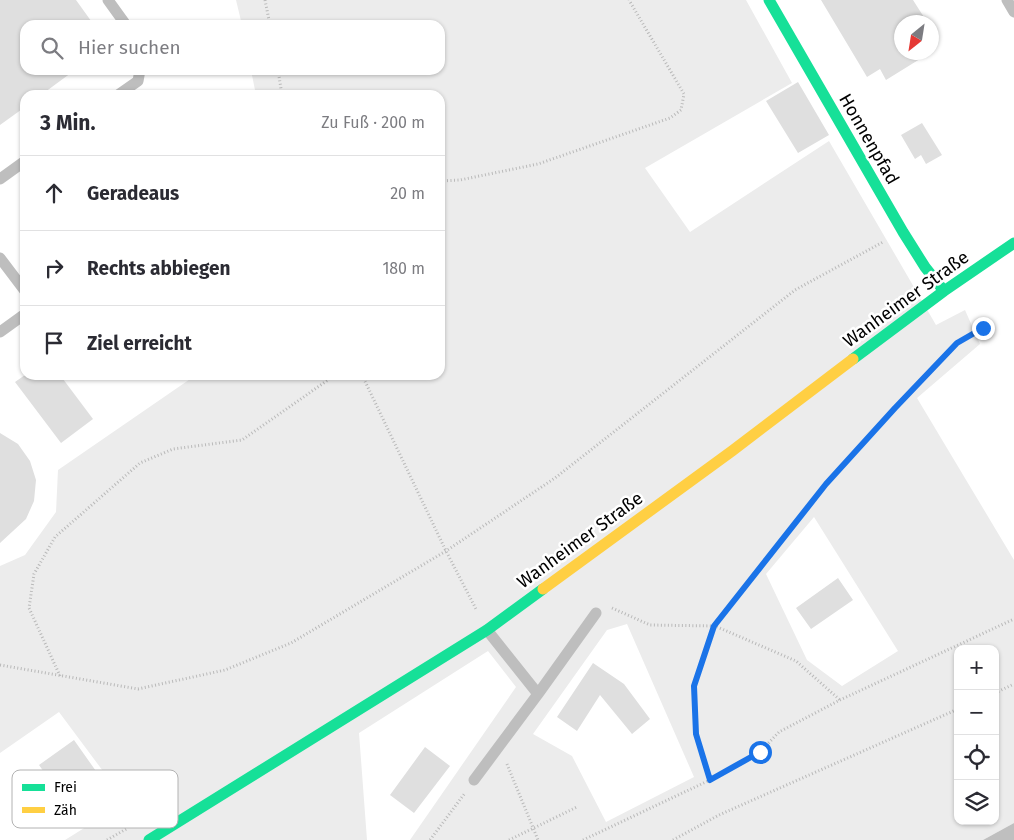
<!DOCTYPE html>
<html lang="de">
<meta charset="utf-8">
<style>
body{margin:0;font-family:"Fira Sans",sans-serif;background:#f2f2f3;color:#2b2b33}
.controls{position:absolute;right:15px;bottom:15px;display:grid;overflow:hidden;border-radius:10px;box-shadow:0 1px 4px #0004}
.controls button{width:45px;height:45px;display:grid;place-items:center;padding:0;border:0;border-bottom:1px solid #e1e1e2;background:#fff;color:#2b2b33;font:25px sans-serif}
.compass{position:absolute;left:894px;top:15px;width:45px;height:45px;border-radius:50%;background:#fff;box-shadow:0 1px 4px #0004;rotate:210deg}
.stop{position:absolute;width:15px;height:15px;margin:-11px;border:4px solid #1a73e8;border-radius:50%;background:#fff}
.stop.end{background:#1a73e8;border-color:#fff;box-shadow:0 1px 5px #0008}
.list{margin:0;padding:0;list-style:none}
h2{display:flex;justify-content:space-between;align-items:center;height:65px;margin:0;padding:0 20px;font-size:21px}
h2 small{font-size:16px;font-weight:400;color:#7c7c81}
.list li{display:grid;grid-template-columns:32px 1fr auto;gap:15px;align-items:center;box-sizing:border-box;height:75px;padding:0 20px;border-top:1px solid #e1e1e2}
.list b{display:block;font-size:19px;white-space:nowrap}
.list em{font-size:16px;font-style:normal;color:#7c7c81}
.icon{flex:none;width:28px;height:28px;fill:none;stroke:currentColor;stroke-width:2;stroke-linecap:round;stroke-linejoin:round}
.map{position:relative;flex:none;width:1014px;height:840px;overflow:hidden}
.search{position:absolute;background:#fff;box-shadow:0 1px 4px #0004;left:20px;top:20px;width:425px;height:55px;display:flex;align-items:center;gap:12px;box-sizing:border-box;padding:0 18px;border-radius:15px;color:#7c7c81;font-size:19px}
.panel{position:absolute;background:#fff;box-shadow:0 1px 4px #0004;left:20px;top:90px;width:425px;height:290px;border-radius:15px}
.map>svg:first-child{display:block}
.green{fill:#ececec;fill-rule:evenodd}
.water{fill:#bfbfbf}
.building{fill:#dfdfdf}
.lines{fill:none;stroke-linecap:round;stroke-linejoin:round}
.path{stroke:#b9b9b9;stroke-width:3;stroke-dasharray:1 2.5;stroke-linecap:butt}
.lane{stroke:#bebebe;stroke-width:11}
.fast{stroke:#16e098;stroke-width:11}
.slow{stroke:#ffcf43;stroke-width:11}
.route{stroke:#1a73e8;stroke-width:6}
.labels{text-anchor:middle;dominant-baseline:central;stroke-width:5;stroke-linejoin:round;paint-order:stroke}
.street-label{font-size:18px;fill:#000;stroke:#fff}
.key{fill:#fff;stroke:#b2b2b2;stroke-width:1}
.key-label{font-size:14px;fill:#000}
</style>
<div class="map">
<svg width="1014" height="840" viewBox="0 0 1014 840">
<rect width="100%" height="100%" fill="#fff"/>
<path class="green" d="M 236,0 L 746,0 L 792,83 L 645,168 L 690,232 L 829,141 L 936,325 L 965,310 L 980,344 L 917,398 L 1014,560 L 1014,823 L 983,840 L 410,840 L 516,687 L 488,651 L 359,733 L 367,840 L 65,840 L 126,802 L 59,712 L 0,753 L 0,566 L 25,555 L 56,512 L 58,470 L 196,375 L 440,375 L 440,95 L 256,95 L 251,70 L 440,70 L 440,25 L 242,25 ZM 814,517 L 898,651 L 842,686 L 807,660 L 766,574 ZM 627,624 L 694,777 L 606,822 L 572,756 L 533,734 L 607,630 ZM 958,649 L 995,649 L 995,821 L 958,821 Z"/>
<path class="water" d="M 1014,823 L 1014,840 L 983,840 Z"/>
<path class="building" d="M 0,0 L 76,0 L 94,25 L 25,25 L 25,70 L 75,70 L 41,95 L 25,95 L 25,107 L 0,125 Z
M 821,0 L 913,0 L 927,22 L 902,22 L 902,52 L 927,52 L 928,54 L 886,80 L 880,69 L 867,77 Z
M 798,82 L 829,135 L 798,153 L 766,101 Z
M 922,123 L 942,155 L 926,164 L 921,155 L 915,159 L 901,135 Z
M 25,375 L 60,375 L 93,419 L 61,443 L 15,382 Z
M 0,433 L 18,444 L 30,461 L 36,480 L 34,501 L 26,519 L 0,543 Z
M 838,578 L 853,600 L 811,629 L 796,608 Z
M 593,663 L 624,684 L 650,719 L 632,734 L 600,695 L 577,731 L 557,717 Z
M 74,740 L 115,798 L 80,823 L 39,765 Z
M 425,747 L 450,766 L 414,813 L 390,795 Z"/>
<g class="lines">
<path class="path" d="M 265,0 L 270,25
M 278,70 L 282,95
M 440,181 L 460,180 L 538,164 L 670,118 L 681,110 L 684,94 L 629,0
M 362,375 L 446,551 L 476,609
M 612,608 L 650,625 L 715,626 L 796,661 L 840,700
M 0,665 L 138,689 L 225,670 L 291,643 L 446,551 L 555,478 L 795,290 L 883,242
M 60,676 L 29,608 L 34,574 L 55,537 L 140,463 L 173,449 L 242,440 L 335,375
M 995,693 L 1014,684
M 507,764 L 538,840
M 710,780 L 696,734 L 694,686 L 715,626 L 826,484 L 895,408 L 957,343 L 983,328
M 107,840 L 128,828
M 430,840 L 465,793
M 509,840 L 577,807
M 583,840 L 710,780 L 760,752 L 779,732 L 840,700 L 1014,619
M 673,840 L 719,815 L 958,709"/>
<path class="lane" d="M 108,0 L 126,25
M 1007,0 L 1014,12
M 118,95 L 138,81 L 140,70
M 0,179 L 25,161
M 0,258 L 25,291
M 0,332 L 25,314
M 487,630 L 538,694 L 596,613
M 474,780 L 538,694"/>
<path class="fast" d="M 769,0 L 903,232 L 925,267 L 944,291
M 853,359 L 944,291 L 1014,243
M 149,840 L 487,630 L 543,589"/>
<path class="slow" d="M 543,589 L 732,451 L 853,359"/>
</g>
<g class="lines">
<path class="route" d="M 760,752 L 710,780 L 696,734 L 694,686 L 714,626 L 826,484 L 895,408 L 957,343 L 983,328"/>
</g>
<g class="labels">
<g class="street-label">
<text transform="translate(869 139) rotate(60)">Honnenpfad</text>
<text transform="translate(906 299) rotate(-36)">Wanheimer Straße</text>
<text transform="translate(580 540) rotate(-36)">Wanheimer Straße</text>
</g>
</g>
<rect x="12" y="770" width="166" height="58" rx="8" class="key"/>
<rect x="22" y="784" width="23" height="7" fill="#16e098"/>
<rect x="22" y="807" width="23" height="6" fill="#ffcf43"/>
<g class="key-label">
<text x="54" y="792">Frei</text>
<text x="54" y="815">Zäh</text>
</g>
</svg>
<div class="controls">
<button>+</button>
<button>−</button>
<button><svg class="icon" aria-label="locate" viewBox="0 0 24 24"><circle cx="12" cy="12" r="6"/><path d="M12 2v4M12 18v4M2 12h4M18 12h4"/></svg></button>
<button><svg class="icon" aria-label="layers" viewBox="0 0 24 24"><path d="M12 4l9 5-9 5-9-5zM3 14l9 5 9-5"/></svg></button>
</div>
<svg class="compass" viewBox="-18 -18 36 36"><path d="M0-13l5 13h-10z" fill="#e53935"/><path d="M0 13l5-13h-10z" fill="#7c7c81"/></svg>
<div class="stop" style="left:760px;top:752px"></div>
<div class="stop end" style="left:983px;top:328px"></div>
<div class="search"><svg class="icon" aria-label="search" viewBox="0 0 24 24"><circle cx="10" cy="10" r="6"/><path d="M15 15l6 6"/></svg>Hier suchen</div>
<section class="panel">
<h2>3 Min.<small>Zu Fuß · 200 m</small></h2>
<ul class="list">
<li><svg class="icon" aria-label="ahead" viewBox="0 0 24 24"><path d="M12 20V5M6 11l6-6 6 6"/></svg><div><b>Geradeaus</b></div><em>20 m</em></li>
<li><svg class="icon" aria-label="right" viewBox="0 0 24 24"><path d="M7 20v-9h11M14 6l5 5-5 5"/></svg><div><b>Rechts abbiegen</b></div><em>180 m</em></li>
<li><svg class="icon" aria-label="arrive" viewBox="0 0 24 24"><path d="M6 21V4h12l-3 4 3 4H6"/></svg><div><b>Ziel erreicht</b></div></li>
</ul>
</section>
</div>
